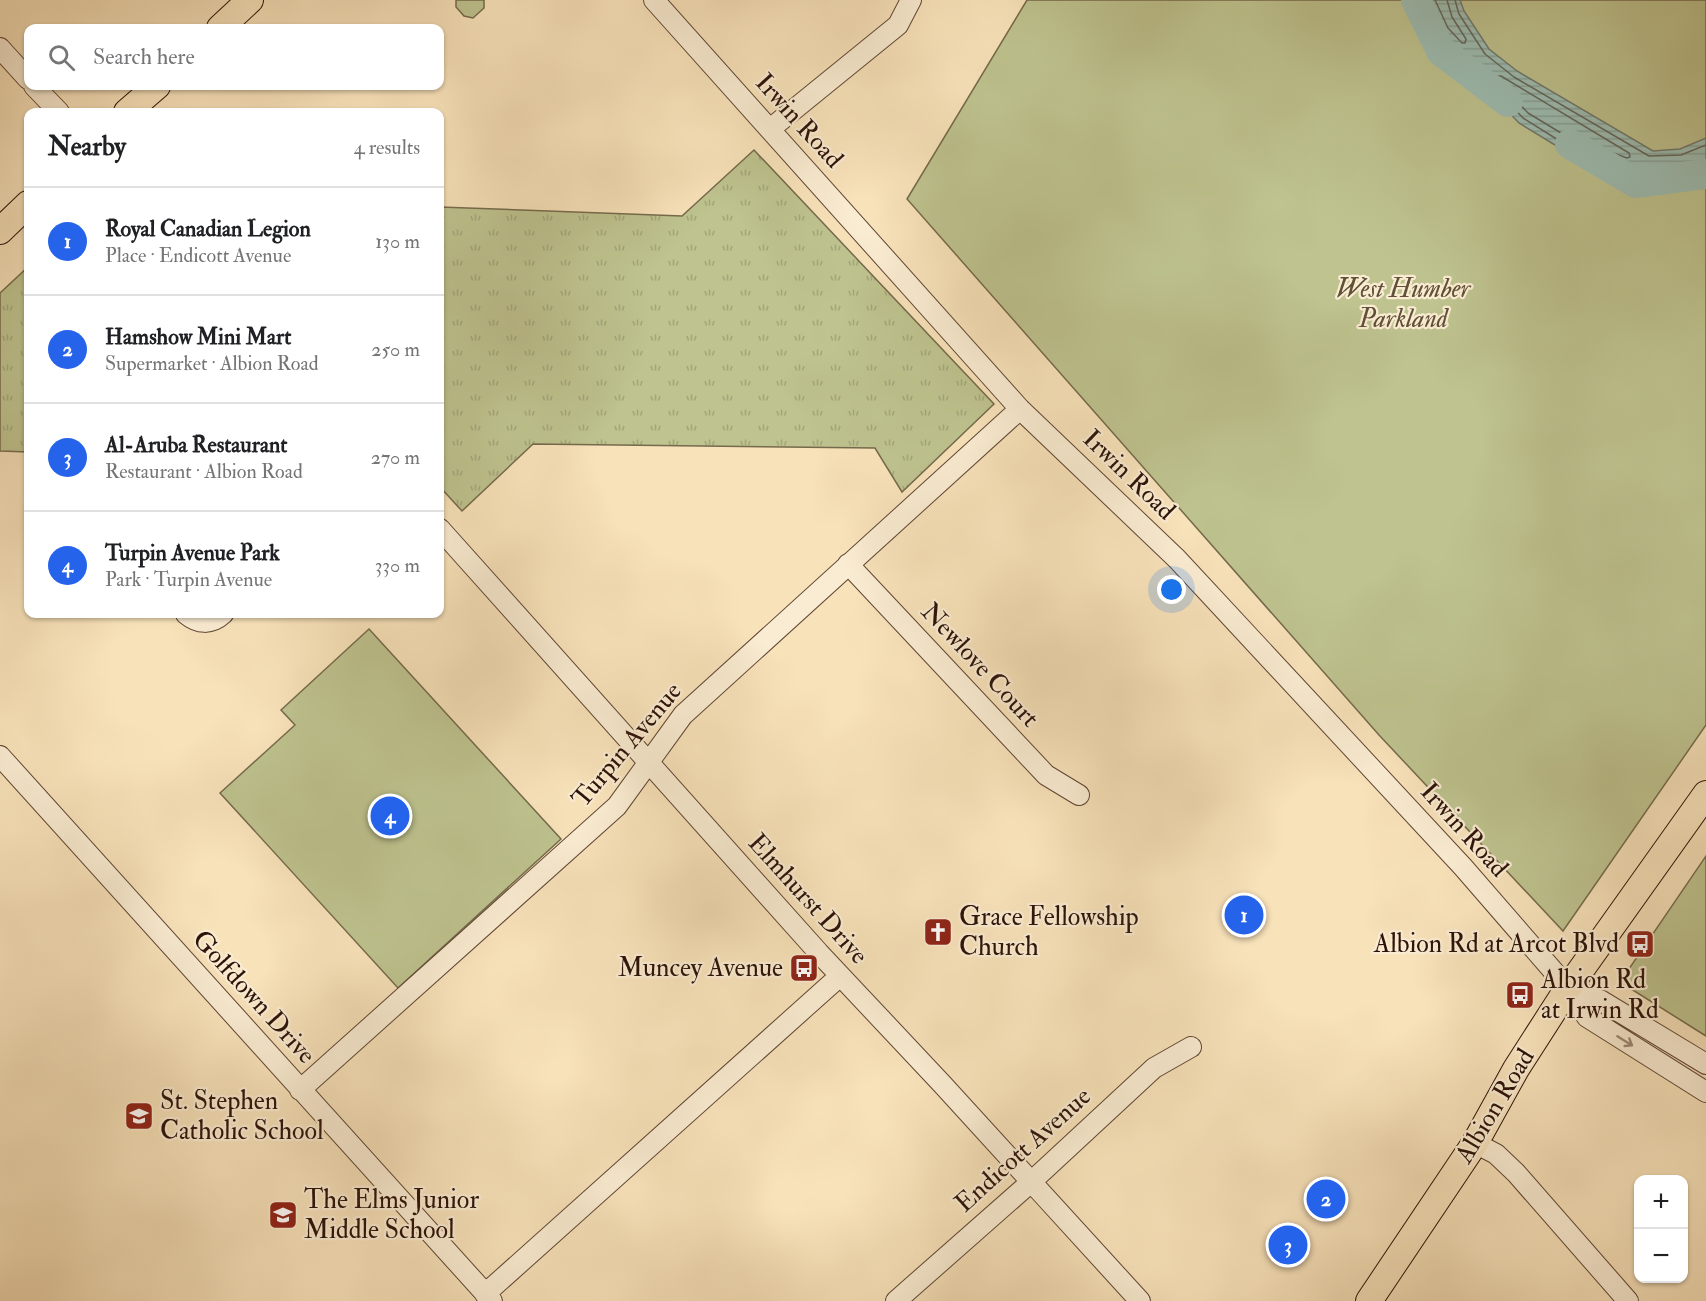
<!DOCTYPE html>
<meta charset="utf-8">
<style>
body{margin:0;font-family:"IM FELL Double Pica",serif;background:#f6f6f6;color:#202124}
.controls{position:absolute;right:18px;bottom:18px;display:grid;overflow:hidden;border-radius:12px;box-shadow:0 2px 4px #0004}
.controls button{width:54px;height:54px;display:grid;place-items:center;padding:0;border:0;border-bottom:2px solid #e0e0e0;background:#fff;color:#202124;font:30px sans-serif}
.you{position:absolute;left:1172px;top:590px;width:21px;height:21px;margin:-15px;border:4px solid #fff;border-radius:50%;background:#1a73e8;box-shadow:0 0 0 9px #1a73e833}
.badge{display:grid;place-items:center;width:39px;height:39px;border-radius:50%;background:#2563eb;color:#fff;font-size:20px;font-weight:700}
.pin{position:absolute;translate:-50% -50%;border:3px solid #fff;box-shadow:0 2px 6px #0006}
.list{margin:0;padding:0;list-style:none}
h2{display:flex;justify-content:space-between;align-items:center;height:78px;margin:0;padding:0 24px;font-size:26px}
h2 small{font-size:20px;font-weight:400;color:#757577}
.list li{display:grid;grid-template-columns:39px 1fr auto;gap:18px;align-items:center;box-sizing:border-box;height:108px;padding:0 24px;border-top:2px solid #e0e0e0}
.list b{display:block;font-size:22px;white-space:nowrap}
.list p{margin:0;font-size:20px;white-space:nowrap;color:#757577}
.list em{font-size:20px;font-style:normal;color:#757577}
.icon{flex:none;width:33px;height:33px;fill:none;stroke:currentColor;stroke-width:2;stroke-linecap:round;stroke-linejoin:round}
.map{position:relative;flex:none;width:1706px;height:1301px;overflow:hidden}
.search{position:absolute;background:#fff;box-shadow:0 2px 4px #0004;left:24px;top:24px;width:420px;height:66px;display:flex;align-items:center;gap:15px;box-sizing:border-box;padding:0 21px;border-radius:12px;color:#757577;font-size:22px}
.panel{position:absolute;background:#fff;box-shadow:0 2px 4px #0004;left:24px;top:108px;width:420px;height:510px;border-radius:12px}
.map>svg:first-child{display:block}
.grass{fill:url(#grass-tufts);stroke:#756a4c;stroke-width:1.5}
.park{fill:#bec38f;stroke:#756a4c;stroke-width:1.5}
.water{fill:url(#water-rules);stroke:#70796e;stroke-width:1.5}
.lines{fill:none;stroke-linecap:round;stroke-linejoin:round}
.shore{stroke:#64685d;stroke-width:1.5}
.river{stroke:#9dbdb2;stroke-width:30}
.minor-casing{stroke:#5f4634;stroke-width:22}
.major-casing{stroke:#2c1208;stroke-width:28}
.minor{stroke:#faecd2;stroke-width:20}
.major{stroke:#f8e2ba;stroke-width:26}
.oneway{stroke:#9d8a77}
.labels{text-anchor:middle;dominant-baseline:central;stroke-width:4.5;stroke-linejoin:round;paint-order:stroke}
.street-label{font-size:26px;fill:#2c1208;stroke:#faecd2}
.park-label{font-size:26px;font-style:italic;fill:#5f5037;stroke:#faecd2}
.poi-label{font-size:26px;fill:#2c1208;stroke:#faecd2;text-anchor:start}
</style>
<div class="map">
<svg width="1706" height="1301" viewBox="0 0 1706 1301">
<defs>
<pattern id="grass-tufts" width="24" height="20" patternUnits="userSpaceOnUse" patternTransform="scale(1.5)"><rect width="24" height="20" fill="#bec38f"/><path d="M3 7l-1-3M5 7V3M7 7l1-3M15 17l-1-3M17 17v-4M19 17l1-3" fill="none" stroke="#a3a67a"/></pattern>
<pattern id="water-rules" width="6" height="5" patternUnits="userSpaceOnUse" patternTransform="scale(1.5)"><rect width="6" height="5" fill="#9dbdb2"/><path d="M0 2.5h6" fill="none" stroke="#87a198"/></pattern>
</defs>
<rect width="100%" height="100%" fill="#f8e2ba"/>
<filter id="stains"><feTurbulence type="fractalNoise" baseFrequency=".00333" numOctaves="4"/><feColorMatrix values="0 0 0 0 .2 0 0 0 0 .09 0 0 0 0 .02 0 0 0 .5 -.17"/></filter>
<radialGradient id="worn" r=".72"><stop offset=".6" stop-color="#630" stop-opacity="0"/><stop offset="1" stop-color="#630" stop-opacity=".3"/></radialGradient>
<path class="grass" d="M 754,150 L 994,404 L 902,492 L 875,448 L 533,444 L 462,511 L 440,487 L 440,207 L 682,216 Z
M 28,267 L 28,452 L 0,451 L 0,293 Z"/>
<path class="park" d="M 456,0 L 484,0 L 484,8 L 473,18 L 464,16 L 456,7 Z
M 1027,0 L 1706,0 L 1706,725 L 1563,931 L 1379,735 L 907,199 Z
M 369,629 L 561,839 L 398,988 L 220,793 L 295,725 L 281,710 Z
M 1706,856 L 1706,1036 L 1620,982 Z"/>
<path class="water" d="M 1421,0 L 1460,0 L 1464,11 L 1489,49 L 1517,71 L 1653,151 L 1680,149 L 1706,138 L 1706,174 L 1690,179 L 1646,180 L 1560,148 L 1519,123 L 1436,36 Z"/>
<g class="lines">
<path class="shore" d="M 1427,0 L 1442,33 L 1523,118 L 1563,143 L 1646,174 L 1689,173 L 1706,169
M 1435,0 L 1448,28 L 1462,43 L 1465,43 L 1466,39 L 1452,17 L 1447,0
M 1455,0 L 1459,14 L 1485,54 L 1514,77 L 1649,156 L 1681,155 L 1706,145
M 1497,76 L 1501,76 L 1629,153 L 1630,157 L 1627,158 L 1566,136 L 1528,113 L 1497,80 Z"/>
<path class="river" d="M 1416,0 L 1441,51 L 1508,102
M 1570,144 L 1636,183 L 1706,174"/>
<g class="minor-casing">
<path id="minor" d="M 654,0 L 1020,409 L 1177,559 L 1463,867 L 1568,988 L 1587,1017 L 1706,1092
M 0,48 L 28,79
M 34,86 L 59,112
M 770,129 L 898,25 L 911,0
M 440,529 L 819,953 L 943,1085 L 1140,1301
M 848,564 L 1046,775 L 1079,795
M 186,614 C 198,624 211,625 223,614
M 0,756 L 492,1301
M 1568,988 L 1600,1000 L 1706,1064
M 300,1090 L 617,806 L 683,715 L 1020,409
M 1475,1143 L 1496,1154 L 1516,1173 L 1628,1301
M 485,1294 L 840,976
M 896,1301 L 1031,1182 L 1154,1068 L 1191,1047"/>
</g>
<g class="major-casing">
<path id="major" d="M 220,28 L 250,0
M 127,112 L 157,86
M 0,231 L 28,204
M 1369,1301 L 1475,1143 L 1516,1069 L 1568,988 L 1706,794"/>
</g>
<use href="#minor" class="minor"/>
<use href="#major" class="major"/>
</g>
<defs><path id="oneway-shaft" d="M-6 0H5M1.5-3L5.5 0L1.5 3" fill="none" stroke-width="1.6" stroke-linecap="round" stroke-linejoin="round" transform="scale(1.5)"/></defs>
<use class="oneway" href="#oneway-shaft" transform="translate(1625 1041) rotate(32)"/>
<defs>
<g id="church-square" transform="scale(1.5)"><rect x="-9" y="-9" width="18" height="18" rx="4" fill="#8f2418" stroke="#faecd2"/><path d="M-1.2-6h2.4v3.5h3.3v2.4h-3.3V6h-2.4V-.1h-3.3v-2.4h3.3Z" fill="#fff"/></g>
<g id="bus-square" transform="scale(1.5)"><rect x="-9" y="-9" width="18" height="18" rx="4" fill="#8f2418" stroke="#faecd2"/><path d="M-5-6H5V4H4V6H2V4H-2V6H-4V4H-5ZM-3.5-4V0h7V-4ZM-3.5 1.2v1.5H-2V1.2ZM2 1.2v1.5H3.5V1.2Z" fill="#fff"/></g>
<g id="school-square" transform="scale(1.5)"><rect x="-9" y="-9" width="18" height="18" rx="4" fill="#8f2418" stroke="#faecd2"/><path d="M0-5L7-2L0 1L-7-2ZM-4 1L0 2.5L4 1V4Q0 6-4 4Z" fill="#fff"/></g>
</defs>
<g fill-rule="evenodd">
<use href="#church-square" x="938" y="932"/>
<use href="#bus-square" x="1640" y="944"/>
<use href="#bus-square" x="804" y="968"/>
<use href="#bus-square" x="1520" y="995"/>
<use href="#school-square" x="139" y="1116"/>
<use href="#school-square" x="283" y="1215"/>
</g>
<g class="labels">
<g class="street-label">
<text transform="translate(799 121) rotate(48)">Irwin Road</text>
<text transform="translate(1129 475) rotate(44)">Irwin Road</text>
<text transform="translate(980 665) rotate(47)">Newlove Court</text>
<text transform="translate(627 745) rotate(-50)">Turpin Avenue</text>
<text transform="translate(1464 830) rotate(48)">Irwin Road</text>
<text transform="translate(808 899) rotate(48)">Elmhurst Drive</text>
<text transform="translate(254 997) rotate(48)">Golfdown Drive</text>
<text transform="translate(1495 1106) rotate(-59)">Albion Road</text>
<text transform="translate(1023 1150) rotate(-42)">Endicott Avenue</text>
</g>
<g class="park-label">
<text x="1403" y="289">West Humber<tspan x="1403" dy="30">Parkland</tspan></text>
</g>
<g class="poi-label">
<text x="959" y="917">Grace Fellowship<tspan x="959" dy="30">Church</tspan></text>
<text x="1619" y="944" text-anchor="end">Albion Rd at Arcot Blvd</text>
<text x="783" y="968" text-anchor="end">Muncey Avenue</text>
<text x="1541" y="980">Albion Rd<tspan x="1541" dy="30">at Irwin Rd</tspan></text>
<text x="160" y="1101">St. Stephen<tspan x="160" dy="30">Catholic School</tspan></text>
<text x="304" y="1200">The Elms Junior<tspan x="304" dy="30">Middle School</tspan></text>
</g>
</g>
<rect width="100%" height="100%" filter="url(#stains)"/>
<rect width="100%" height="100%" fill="url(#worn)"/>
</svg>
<div class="controls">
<button>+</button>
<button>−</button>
</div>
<div class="you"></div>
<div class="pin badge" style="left:1244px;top:915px">1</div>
<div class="pin badge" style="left:1326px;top:1199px">2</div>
<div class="pin badge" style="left:1288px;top:1245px">3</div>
<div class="pin badge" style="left:390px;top:816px">4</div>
<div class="search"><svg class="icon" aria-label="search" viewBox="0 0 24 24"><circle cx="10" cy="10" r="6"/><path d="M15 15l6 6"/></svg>Search here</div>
<section class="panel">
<h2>Nearby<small>4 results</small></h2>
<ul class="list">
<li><span class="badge">1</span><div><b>Royal Canadian Legion</b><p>Place · Endicott Avenue</p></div><em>130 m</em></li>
<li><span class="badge">2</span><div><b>Hamshow Mini Mart</b><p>Supermarket · Albion Road</p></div><em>250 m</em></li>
<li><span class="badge">3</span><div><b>Al-Aruba Restaurant</b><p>Restaurant · Albion Road</p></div><em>270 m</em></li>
<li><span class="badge">4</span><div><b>Turpin Avenue Park</b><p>Park · Turpin Avenue</p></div><em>330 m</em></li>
</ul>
</section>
</div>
